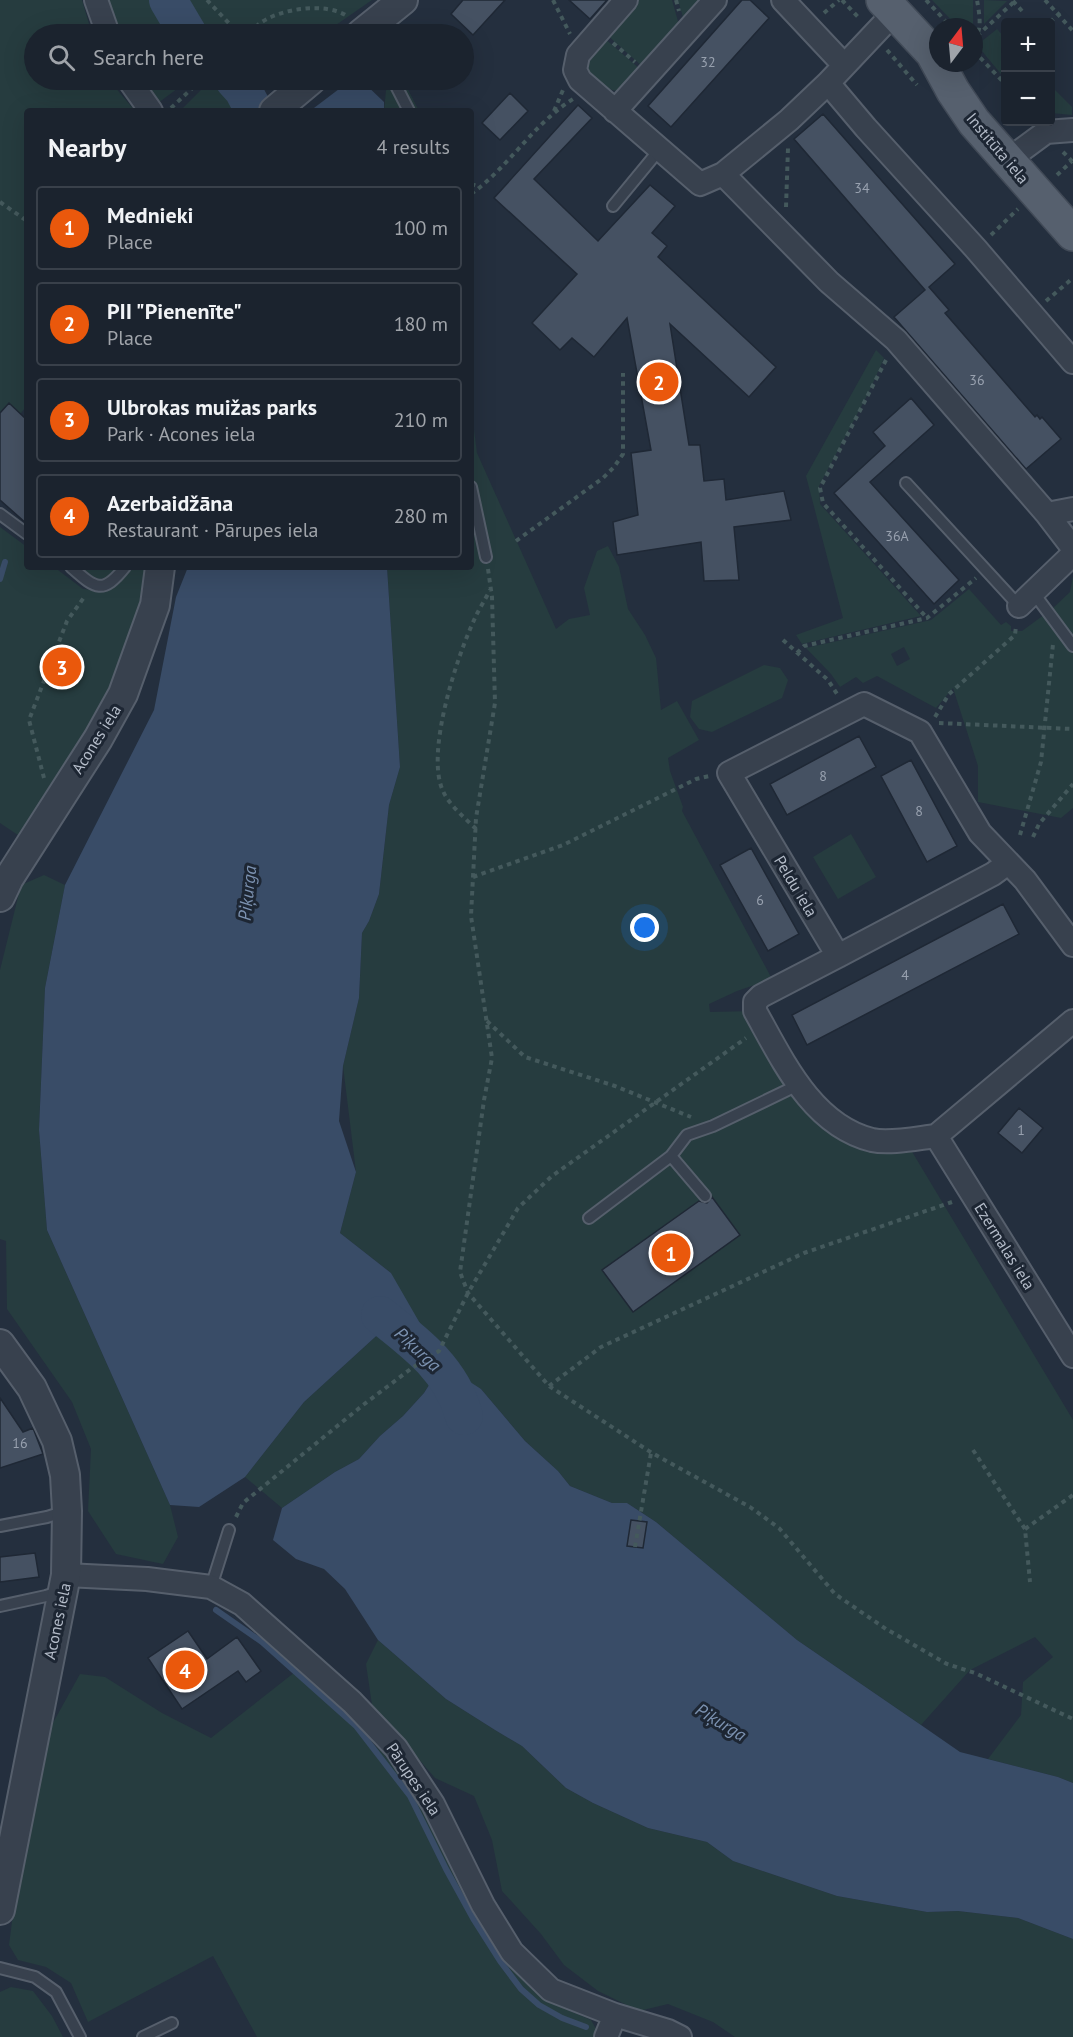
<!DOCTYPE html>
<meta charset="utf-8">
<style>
body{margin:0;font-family:"PT Sans",sans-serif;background:#282f3a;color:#f1f3f6}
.controls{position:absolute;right:18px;top:18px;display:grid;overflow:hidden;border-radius:6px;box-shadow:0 6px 24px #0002}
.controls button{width:54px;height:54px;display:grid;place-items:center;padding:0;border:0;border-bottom:2px solid #39404a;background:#1b232e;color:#f1f3f6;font:30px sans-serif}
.compass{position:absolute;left:929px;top:18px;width:54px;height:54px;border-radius:50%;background:#1b232e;box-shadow:0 6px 24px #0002;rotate:16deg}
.you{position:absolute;left:645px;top:928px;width:21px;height:21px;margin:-15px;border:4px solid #fff;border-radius:50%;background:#1a73e8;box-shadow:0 0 0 9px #1a73e833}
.badge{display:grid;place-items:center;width:39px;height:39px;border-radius:50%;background:#ea580c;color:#fff;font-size:20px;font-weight:700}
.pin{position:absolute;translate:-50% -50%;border:3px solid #fff;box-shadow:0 2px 6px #0006}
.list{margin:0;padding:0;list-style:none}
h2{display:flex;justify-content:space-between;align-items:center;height:78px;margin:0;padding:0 24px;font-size:26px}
h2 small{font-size:20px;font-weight:400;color:#a0a4aa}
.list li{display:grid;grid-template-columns:39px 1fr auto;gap:18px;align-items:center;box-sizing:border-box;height:84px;margin:0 12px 12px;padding:0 12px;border:2px solid #39404a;border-radius:6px}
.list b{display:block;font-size:22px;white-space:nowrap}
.list p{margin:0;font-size:20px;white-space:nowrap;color:#a0a4aa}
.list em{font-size:20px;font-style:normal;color:#a0a4aa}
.icon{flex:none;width:33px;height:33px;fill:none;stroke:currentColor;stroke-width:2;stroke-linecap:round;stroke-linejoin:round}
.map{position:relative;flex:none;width:1073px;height:2037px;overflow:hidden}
.search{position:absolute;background:#1b232e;box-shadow:0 6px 24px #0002;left:24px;top:24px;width:450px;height:66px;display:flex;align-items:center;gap:15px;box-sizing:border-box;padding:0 21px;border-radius:33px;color:#a0a4aa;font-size:22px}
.panel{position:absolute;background:#1b232e;box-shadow:0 6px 24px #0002;left:24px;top:108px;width:450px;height:462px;border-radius:6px}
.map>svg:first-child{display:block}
.green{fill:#263c3f;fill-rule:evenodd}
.water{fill:#394c67}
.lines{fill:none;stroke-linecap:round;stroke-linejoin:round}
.stream{stroke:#394c67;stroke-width:6}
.river{stroke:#394c67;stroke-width:38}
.building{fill:#455162;stroke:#1f2835;stroke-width:1.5}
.service-casing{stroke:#565f6c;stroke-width:14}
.minor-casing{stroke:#565f6c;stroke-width:26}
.tertiary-casing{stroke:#565f6c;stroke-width:32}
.primary-casing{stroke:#414a57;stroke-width:36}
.path{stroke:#44595c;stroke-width:4;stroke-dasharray:4.5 4.5;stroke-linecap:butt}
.service{stroke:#38414e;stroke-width:10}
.minor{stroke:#38414e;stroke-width:22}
.tertiary{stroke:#38414e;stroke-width:28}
.primary{stroke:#56606e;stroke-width:33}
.labels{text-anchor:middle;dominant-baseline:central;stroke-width:6;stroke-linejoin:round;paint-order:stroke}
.number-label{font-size:14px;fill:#98a1af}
.street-label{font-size:16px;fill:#b4bcc9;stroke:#1d2633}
.water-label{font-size:18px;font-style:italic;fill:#7c92b1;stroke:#1d2633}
</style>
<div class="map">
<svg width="1073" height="2037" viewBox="0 0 1073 2037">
<rect width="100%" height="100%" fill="#242f3e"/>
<path class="green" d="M 0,0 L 82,0 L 92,34 L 34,34 L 34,80 L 109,80 L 135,111 L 27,111 L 27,406 L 20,414 L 9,403 L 0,412 Z
M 104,0 L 154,0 L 172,34 L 118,34 Z
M 180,0 L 372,0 L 323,34 L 205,34 L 193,23 Z
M 636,0 L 672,0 L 679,25 L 643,67 L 606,34 Z
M 678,0 L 702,0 L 684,21 Z
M 932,0 L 973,0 L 973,27 L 958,27 Z
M 984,0 L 1007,1 L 984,24 Z
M 997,29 L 1005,38 L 1005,79 L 977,45 Z
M 603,37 L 641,70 L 617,91 C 602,89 579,73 588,55 C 591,49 599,42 603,37 Z
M 139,80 L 189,80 L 158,103 Z
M 211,80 L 223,80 L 237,95 L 246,111 L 180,111 Z
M 387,80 L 403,80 L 419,111 L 384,111 Z
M 1050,85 L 1072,107 L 1072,115 L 1051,113 Z
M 876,350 L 884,358 L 869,392 L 819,486 L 820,504 L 921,616 L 802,644 L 796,635 L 843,618 L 806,476 Z
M 471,405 L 477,453 L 556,629 L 569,619 L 590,615 L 584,588 L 597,551 L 608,546 L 619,567 L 628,609 L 645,635 L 656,658 L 661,710 L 677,701 L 699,740 L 668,758 L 670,771 L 683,807 L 682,811 L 772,979 L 737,991 L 709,1004 L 710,1012 L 755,1011 L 816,1119 L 830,1133 L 857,1146 L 911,1150 L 1073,1420 L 1073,1783 L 1058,1777 L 988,1759 L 1021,1715 L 1023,1682 L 1053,1657 L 1035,1637 L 970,1670 L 921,1725 L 797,1640 L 656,1522 L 627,1503 L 612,1503 L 570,1486 L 558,1471 L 525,1441 L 481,1389 L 436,1374 L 424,1393 L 403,1416 L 380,1436 L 359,1459 L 335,1472 L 282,1508 L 245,1477 L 304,1402 L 385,1328 L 399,1295 L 391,1273 L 340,1233 L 356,1172 L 343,1066 L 359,998 L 362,933 L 369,921 L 379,894 L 389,805 L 400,767 L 387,567 L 471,567 Z
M 0,527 L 27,547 L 27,567 L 54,567 L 83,589 L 103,591 L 118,585 L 130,567 L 151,567 L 149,580 L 117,683 L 21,837 L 0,823 Z
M 77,567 L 119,567 C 102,585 94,581 77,567 Z
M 1073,576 L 1073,808 L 1061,818 L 978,802 L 978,766 L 953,688 L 936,708 L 877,676 L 863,683 L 856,677 L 840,687 L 831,674 L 806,648 L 931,620 L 969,589 L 1001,625 L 1006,622 L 1011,626 L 1011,631 L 1022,631 L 1052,609 L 1070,592 ZM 904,647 L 910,659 L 897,666 L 891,654 Z
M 764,665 L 780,668 L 788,680 L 782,698 L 712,732 L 699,729 L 690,717 L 692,701 Z
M 851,834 L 876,877 L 838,899 L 813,857 Z
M 44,875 L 65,885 L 45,988 L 39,1130 L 47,1230 L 170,1505 L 178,1537 L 163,1564 L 116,1554 L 88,1511 L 91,1449 L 72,1402 L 7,1309 L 6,1241 L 0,1239 L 0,970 L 21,885 Z
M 378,1640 L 446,1699 L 495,1730 L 522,1746 L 566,1788 L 593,1803 L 648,1828 L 707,1842 L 733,1861 L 837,1896 L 927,1912 L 958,1911 L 1018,1918 L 1073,1939 L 1073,2037 L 735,2037 L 713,2022 L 668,2004 L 639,2011 L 598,1991 L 564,1965 L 541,1934 L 502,1891 L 492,1840 L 474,1796 L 435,1778 L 372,1705 L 366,1664 Z
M 295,1672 L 383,1753 L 425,1809 L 514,1969 L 554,2004 L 591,2020 L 596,2029 L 594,2037 L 257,2037 L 213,1956 L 88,2022 L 71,1983 L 46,1967 L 18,1960 L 9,1945 L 13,1914 L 49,1730 L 80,1674 L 105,1677 L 162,1713 L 211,1738 Z
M 11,1987 L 33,1991 L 52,2016 L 63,2037 L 0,2037 L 0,1992 Z"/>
<path class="water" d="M 358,80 L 361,80 L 384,102 L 384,111 L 310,111 L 339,89 Z
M 188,567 L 387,567 L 400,767 L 389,805 L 379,894 L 369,921 L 362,933 L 359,998 L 343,1066 L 339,1121 L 356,1172 L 340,1233 L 391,1273 L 429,1339 L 412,1355 L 385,1328 L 304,1402 L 245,1477 L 199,1507 L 170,1505 L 47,1230 L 39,1130 L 45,988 L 65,885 L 154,710 L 176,597 Z
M 450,1369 L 481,1389 L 525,1441 L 558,1471 L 570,1486 L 612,1503 L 627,1503 L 656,1522 L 797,1640 L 921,1725 L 960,1752 L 1058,1777 L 1073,1783 L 1073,1939 L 1018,1918 L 958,1911 L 927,1912 L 837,1896 L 733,1861 L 707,1842 L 648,1828 L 593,1803 L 566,1788 L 522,1746 L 495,1730 L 446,1699 L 423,1679 L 378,1640 L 345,1589 L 324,1569 L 296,1559 L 273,1540 L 282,1508 L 335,1472 L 359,1459 L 380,1436 L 403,1416 L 424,1393 L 436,1374 Z"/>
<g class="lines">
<path class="stream" d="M 0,579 L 5,562
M 216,1610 L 262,1642 L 356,1726 L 410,1796 L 446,1869 L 474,1920 L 500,1961 L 521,1989 L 539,2005 L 562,2018 L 586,2027"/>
<path class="river" d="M 168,0 L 188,34
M 234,80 L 243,90 L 254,111
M 380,1315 C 416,1343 452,1370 464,1416"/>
</g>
<path class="building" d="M 463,0 L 505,0 L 473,35 L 451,14 Z
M 569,0 L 607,0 L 590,19 Z
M 742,0 L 750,0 L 769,18 L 671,127 L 648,106 Z
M 510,93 L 528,111 L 500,140 L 482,123 Z
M 578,105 L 592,118 L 534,179 L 598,241 L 650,185 L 675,206 L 652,233 L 667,246 L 658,257 L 776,367 L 749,397 L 670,324 L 689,445 L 700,445 L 704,481 L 724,479 L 726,500 L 784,491 L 791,520 L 734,527 L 739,580 L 704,581 L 701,542 L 617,555 L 613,522 L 638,515 L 631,453 L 651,450 L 627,318 L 594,357 L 572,338 L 560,350 L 532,323 L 577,274 L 494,198 Z
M 823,114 L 955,264 L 929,287 L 949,310 L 945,313 L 1035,417 L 1037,415 L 1040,419 L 1042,417 L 1061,439 L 1026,469 L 894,317 L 925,290 L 794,139 Z
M 911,398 L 934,425 L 870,482 L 959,580 L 934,604 L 834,493 L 885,446 L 873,432 Z
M 9,403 L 27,420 L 27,524 L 0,500 L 0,413 Z
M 859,736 L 876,767 L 787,815 L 770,784 Z
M 911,760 L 957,846 L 927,862 L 881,776 Z
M 751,848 L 799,934 L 768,951 L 720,865 Z
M 1003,904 L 1019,934 L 807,1045 L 792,1015 Z
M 1019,1108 L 1043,1128 L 1022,1153 L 998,1133 Z
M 712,1197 L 740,1235 L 633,1312 L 602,1270 L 699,1201 L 707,1203 Z
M 0,1398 L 23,1432 L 33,1428 L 43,1454 L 0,1468 Z
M 631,1520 L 647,1522 L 643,1548 L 627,1546 Z
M 35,1553 L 39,1577 L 0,1582 L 0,1557 Z
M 188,1631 L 207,1659 L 237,1637 L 261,1671 L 246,1682 L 238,1671 L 182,1709 L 148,1658 Z"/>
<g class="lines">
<g class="service-casing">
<path id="service" d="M 393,80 L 409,111
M 613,206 L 660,149
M 906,483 L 1019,606
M 471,487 L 486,557
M 0,514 L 27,534
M 71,567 C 95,588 102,596 125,567
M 1033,592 L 1073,646
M 671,1156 L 705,1196
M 589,1218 L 671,1156 L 687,1135 L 713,1126 L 798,1085
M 0,1526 L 47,1517 L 66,1511
M 211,1587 L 229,1530
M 0,1606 L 46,1596 L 61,1591
M 0,1968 L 35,1977 L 56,1992 L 80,2037
M 143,2037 L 172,2023"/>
</g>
<g class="minor-casing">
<path id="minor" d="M 96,0 L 108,34
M 626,0 L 578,55 L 575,70 L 580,80 L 700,184 L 723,174 L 789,120 L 828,83 L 894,13
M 783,0 L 844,65
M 129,80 L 151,111
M 828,83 L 866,128 L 976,249 L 1073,362
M 615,111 L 715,0
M 1008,160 L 1046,132 L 1073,130
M 723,174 L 829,282 L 896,340 L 1047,514 L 1073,548
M 1047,514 L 1073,509
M 1019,606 L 1073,554
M 1073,945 L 1025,880 L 980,833 L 920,732 L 864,704 L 729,773 L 838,956 L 761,996 L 755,1002 L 755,1011 C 783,1061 812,1125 872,1140 C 890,1144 918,1138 936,1136 L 1073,1021
M 838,956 L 993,874 L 1008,863
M 936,1136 L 1073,1356
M 66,1575 L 147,1579 L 211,1587 L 242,1604 L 352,1702 L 396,1748 L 433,1804 L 483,1905 L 512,1952 L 551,1990 L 615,2015 L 668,2031 L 680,2037
M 606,2037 L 615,2015"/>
</g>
<g class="tertiary-casing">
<path id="tertiary" d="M 361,34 L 403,0
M 274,111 L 311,80
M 0,897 L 9,878 L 98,739 L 123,694 L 155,605 L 160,567
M 0,1344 L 32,1388 L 57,1441 L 65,1475 L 67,1511 L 66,1575 L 0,1910"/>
</g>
<g class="primary-casing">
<path id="primary" d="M 883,0 L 938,59
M 934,56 L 953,91 L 974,122 L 1073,234"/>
</g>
<path class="path" d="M 207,0 L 239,34
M 553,0 L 570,34
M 676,0 L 679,11
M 842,0 L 860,19
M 926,0 L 951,27
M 1045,0 L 1073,31
M 1013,1 L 1022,11
M 824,13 L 839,0
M 1050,22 L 1063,10
M 250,34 C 253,31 256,26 259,24 C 280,8 326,2 347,16
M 977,36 L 1016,0
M 974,40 C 983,30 979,12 977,0
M 613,43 L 635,62
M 887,50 L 917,85
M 974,51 L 1006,85
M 171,108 L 201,80
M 554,111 L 563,90
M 1063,152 L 1073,162
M 1057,175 L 1072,161
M 471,184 L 480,187
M 471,194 C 509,167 533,124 573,99
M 0,202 L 27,221
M 786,207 L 788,148
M 991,235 L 1018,209
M 1046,301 L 1073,278
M 886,360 L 820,488 L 823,503 L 927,618
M 516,541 L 603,478 L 614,467 L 623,454 L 623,373
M 488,569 L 492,597 L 495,703 L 476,818 L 471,916 L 492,1058 L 484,1100 L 460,1272 L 468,1293 L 549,1386 L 652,1453 L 750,1507 L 779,1528 L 835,1594 L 886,1629 L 947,1664 L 975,1673 L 1073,1719
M 783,640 L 828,680 L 837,694
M 797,653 L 804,646 L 927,618 L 976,578
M 935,717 L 949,694 L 1015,635 L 1016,626
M 939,723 L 1073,729
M 44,778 L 29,720 L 67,621 L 85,596
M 476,829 C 465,818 449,805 443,791 C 425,753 457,656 475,618 C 479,609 485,600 490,590
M 1020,835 L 1041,762 L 1053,644
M 1033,837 L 1039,824 L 1073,784
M 473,877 L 563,845 L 696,779 L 709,776
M 487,1021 L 525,1057 L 615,1086 L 691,1117
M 549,1386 L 601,1347 L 804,1253 L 952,1202
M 973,1450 L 1025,1529 L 1030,1582
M 236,1517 L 243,1503 L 363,1405 L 412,1368 L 439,1351 L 468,1293 L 518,1208 L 552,1176 L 746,1038
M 1025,1529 L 1073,1495
M 635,1547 L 651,1453"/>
<use href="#service" class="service"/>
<use href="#minor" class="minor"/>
<use href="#tertiary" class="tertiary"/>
<use href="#primary" class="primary"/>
</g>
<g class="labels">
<g class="number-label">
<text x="708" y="62">32</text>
<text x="862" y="188">34</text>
<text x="977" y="380">36</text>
<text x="897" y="536">36A</text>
<text x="823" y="776">8</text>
<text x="919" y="811">8</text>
<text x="760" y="900">6</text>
<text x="905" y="975">4</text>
<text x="1021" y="1130">1</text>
<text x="20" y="1443">16</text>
</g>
<g class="street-label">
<text transform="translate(998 148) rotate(50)">Institūta iela</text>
<text transform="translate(96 739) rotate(-58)">Acones iela</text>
<text transform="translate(796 886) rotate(59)">Peldu iela</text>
<text transform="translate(1005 1246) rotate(58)">Ezermalas iela</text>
<text transform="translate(57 1621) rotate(-78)">Acones iela</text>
<text transform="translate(414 1779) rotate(56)">Pārupes iela</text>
</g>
<g class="water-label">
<text transform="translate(247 893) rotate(-84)">Piķurga</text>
<text transform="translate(418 1349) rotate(43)">Piķurga</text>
<text transform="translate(721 1722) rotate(31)">Piķurga</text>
</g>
</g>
</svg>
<div class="controls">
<button>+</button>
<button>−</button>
</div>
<svg class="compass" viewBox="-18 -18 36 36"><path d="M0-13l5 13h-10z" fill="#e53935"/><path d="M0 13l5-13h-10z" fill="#a0a4aa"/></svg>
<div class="you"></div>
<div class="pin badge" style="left:671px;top:1253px">1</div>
<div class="pin badge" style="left:659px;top:382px">2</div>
<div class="pin badge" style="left:62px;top:667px">3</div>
<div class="pin badge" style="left:185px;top:1670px">4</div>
<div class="search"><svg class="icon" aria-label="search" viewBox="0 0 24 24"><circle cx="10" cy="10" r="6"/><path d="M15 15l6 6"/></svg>Search here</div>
<section class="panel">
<h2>Nearby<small>4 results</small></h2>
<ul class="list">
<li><span class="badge">1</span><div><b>Mednieki</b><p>Place</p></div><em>100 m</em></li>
<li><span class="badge">2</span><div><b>PII &quot;Pienenīte&quot;</b><p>Place</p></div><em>180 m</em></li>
<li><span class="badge">3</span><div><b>Ulbrokas muižas parks</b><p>Park · Acones iela</p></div><em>210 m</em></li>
<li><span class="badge">4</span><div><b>Azerbaidžāna</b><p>Restaurant · Pārupes iela</p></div><em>280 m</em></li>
</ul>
</section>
</div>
